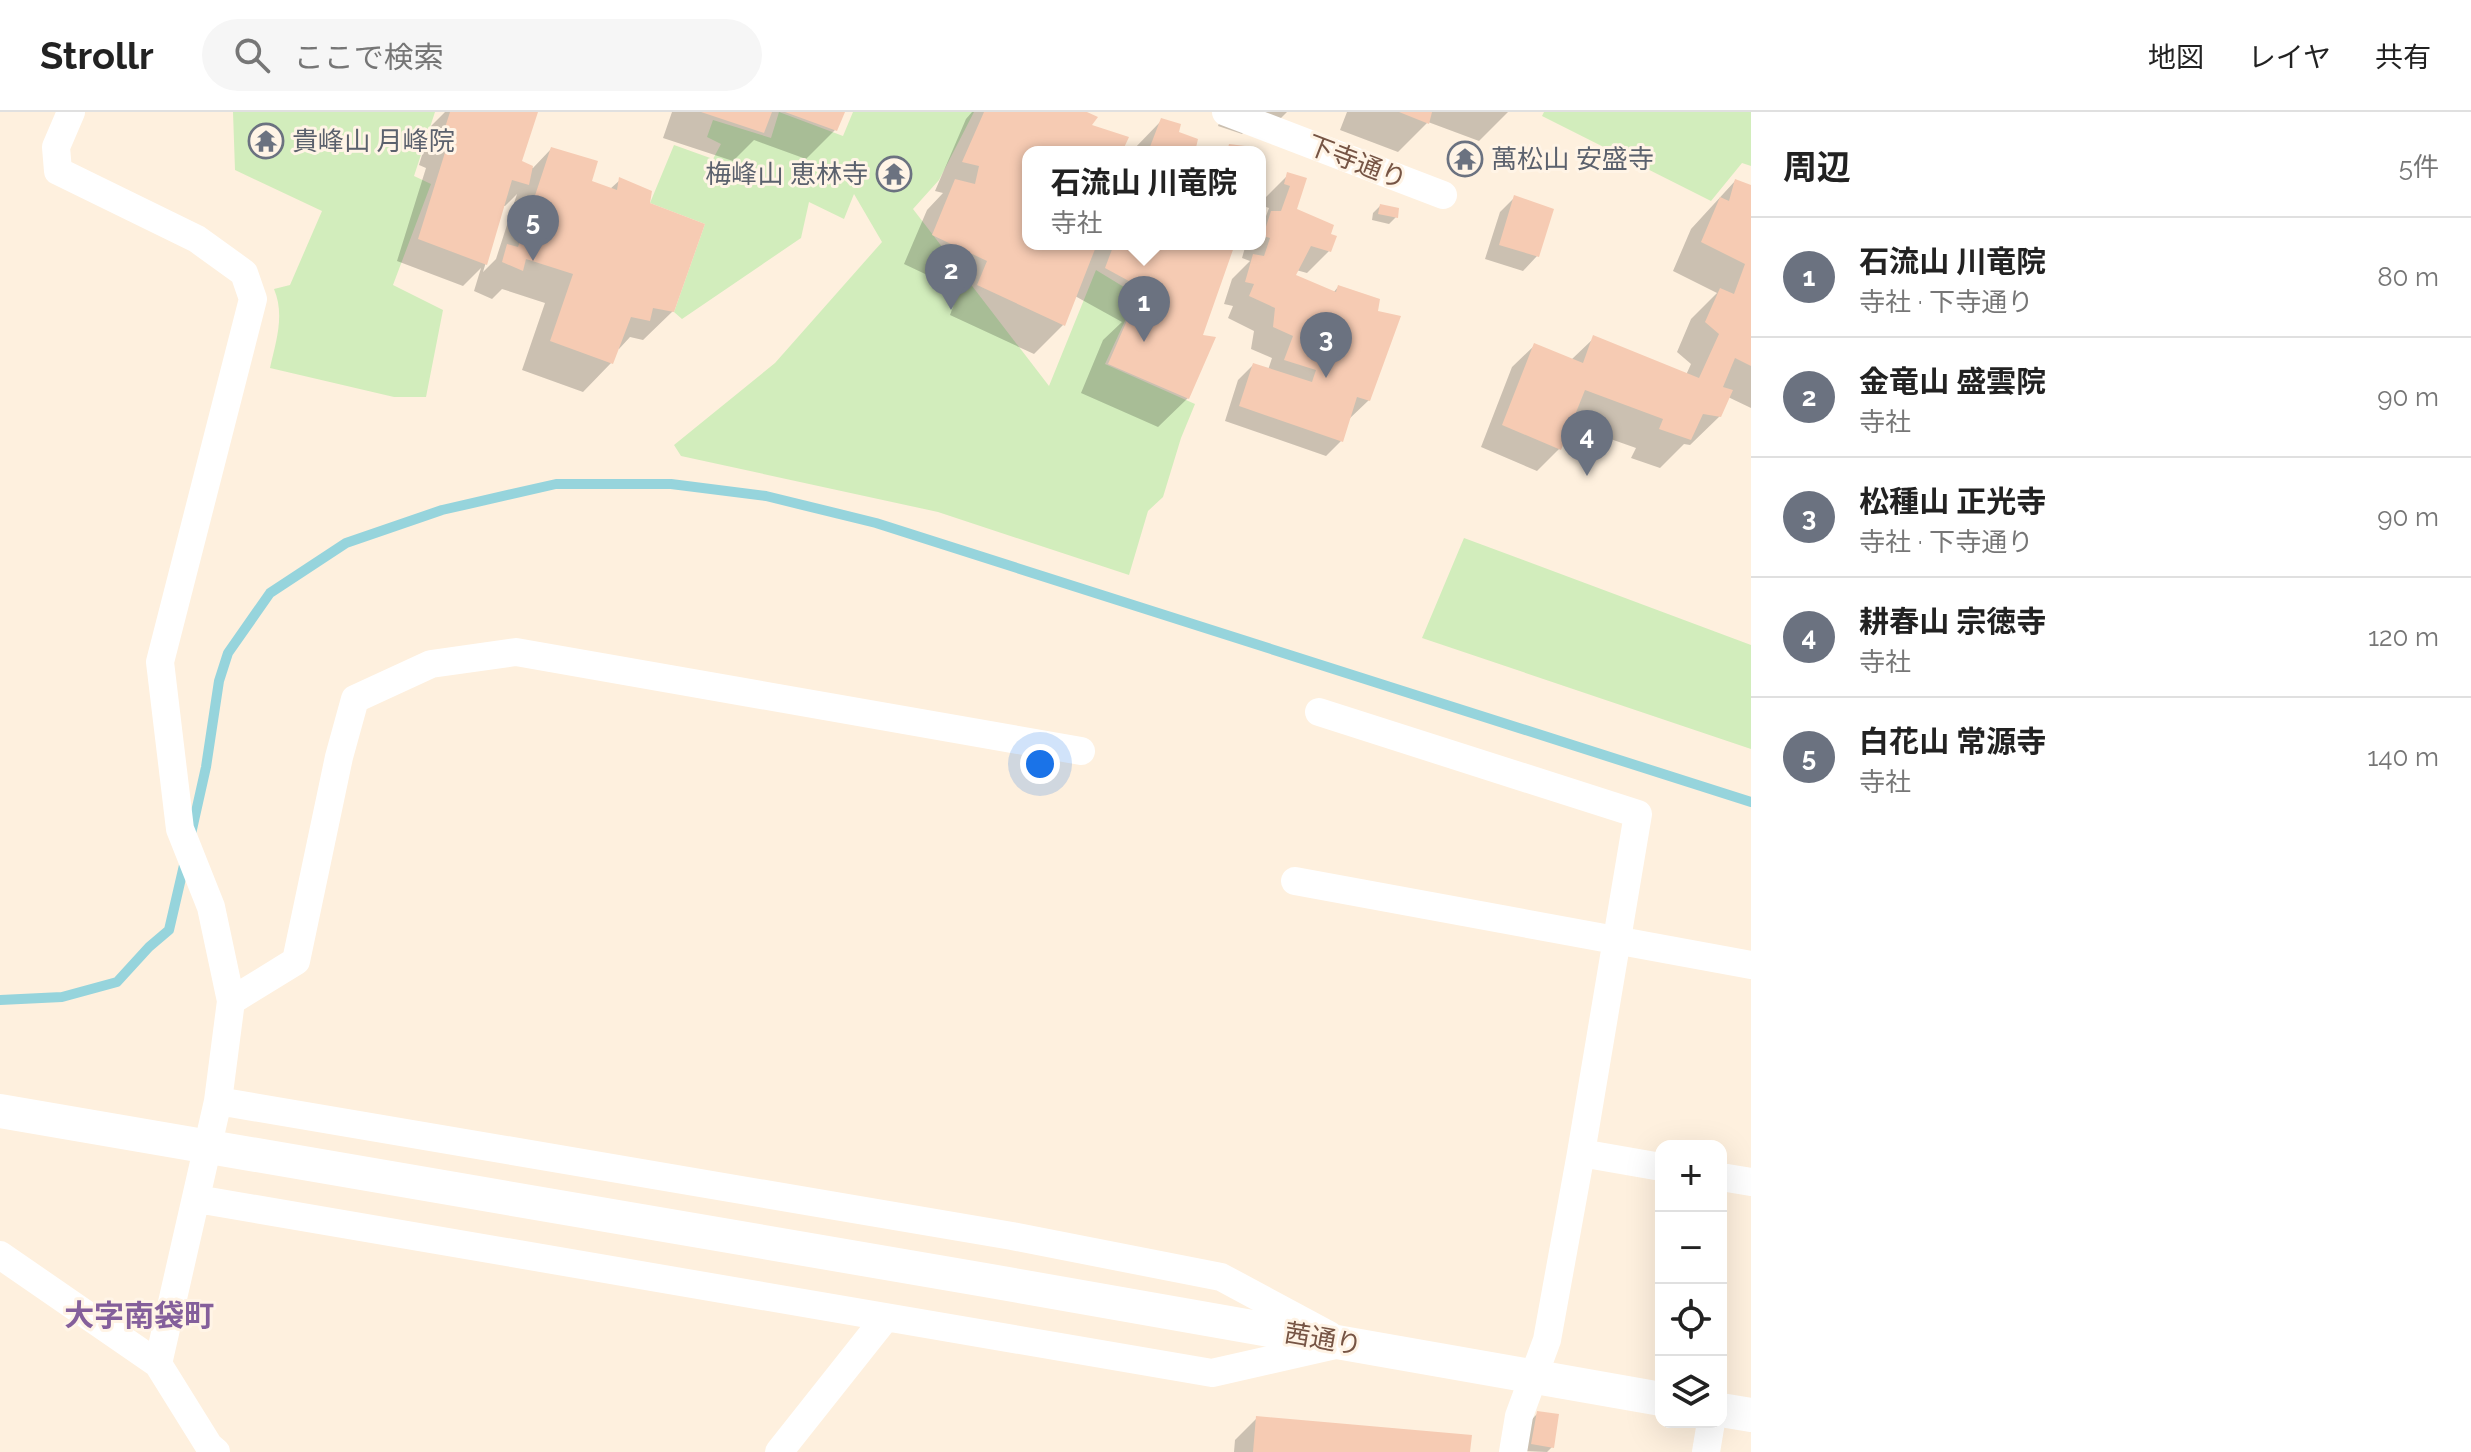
<!DOCTYPE html>
<html lang="ja">
<meta charset="utf-8">
<style>
body{margin:0;font-family:Raleway,"Noto Sans JP",sans-serif;background:#f6f6f6;color:#222}
.controls{position:absolute;right:24px;bottom:24px;display:grid;overflow:hidden;border-radius:16px;box-shadow:0 8px 32px #0002}
.controls button{width:72px;height:72px;display:grid;place-items:center;padding:0;border:0;border-bottom:2px solid #e0e0e0;background:#fff;color:#222;font:40px sans-serif}
.you{position:absolute;left:1040px;top:652px;width:28px;height:28px;margin:-20px;border:6px solid #fff;border-radius:50%;background:#1a73e8;box-shadow:0 0 0 12px #1a73e833}
.badge{display:grid;place-items:center;width:52px;height:52px;border-radius:50%;background:#ea580c;color:#fff;font-size:26px;font-weight:700}
.pin{position:absolute;translate:-50% -66px;filter:drop-shadow(0 2px 4px #0008)}
.pin::after{content:'';position:absolute;top:42px;width:28px;height:24px;background:inherit;clip-path:polygon(0 0,100% 0,50% 100%)}
.popup{position:absolute;left:1022px;top:34px;width:244px;height:104px;box-sizing:border-box;display:grid;place-content:center;border-radius:16px;background:#fff;filter:drop-shadow(0 2px 6px #0005);font-size:26px;white-space:nowrap;color:#767676}
.popup b{font-size:30px;color:#222}
.popup::after{content:'';position:absolute;left:50%;top:100%;margin-left:-16px;border:16px solid transparent;border-top-color:#fff}
.list{margin:0;padding:0;list-style:none}
h2{display:flex;justify-content:space-between;align-items:center;height:104px;margin:0;padding:0 32px;font-size:34px}
h2 small{font-size:26px;font-weight:400;color:#767676}
.list li{display:grid;grid-template-columns:52px 1fr auto;gap:24px;align-items:center;box-sizing:border-box;height:120px;padding:0 32px;border-top:2px solid #e0e0e0}
.list b{display:block;font-size:30px;white-space:nowrap}
.list p{margin:0;font-size:26px;white-space:nowrap;color:#767676}
.list em{font-size:26px;font-style:normal;color:#767676}
.icon{flex:none;width:44px;height:44px;fill:none;stroke:currentColor;stroke-width:2;stroke-linecap:round;stroke-linejoin:round}
.map{position:relative;flex:none;width:1751px;height:1340px;overflow:hidden}
header{display:flex;align-items:center;gap:48px;box-sizing:border-box;height:112px;padding:0 40px;background:#fff;border-bottom:2px solid #e0e0e0}
header strong{font-size:38px}
nav{display:flex;gap:44px;margin-inline-start:auto;font-size:28px}
.search{width:560px;height:72px;background:#f6f6f6;display:flex;align-items:center;gap:20px;box-sizing:border-box;padding:0 28px;border-radius:44px;color:#767676;font-size:30px}
main{display:flex}
aside{flex:1;background:#fff}
.map>svg:first-child{display:block}
.green{fill:#d2edbc}
.shadow{fill:#0003;fill-rule:evenodd}
.lines{fill:none;stroke-linecap:round;stroke-linejoin:round}
.stream{stroke:#96d4dc;stroke-width:10}
.building{fill:#f6cbb3}
.minor{stroke:#fff;stroke-width:28}
.tertiary{stroke:#fff;stroke-width:34}
.labels{text-anchor:middle;dominant-baseline:central;stroke-width:6;stroke-linejoin:round;paint-order:stroke}
.worship-label{font-size:26px;fill:#5b616d;stroke:#fff4e6;text-anchor:start}
.street-label{font-size:26px;fill:#765444;stroke:#fff4e6}
.quarter-label{font-size:30px;font-weight:bold;fill:#845f9b;stroke:#fff4e6}
</style>
<header>
<strong>Strollr</strong>
<div class="search"><svg class="icon" aria-label="search" viewBox="0 0 24 24"><circle cx="10" cy="10" r="6"/><path d="M15 15l6 6"/></svg>ここで検索</div>
<nav><a>地図</a><a>レイヤ</a><a>共有</a></nav>
</header>
<main>
<div class="map">
<svg width="1751" height="1340" viewBox="0 0 1751 1340">
<rect width="100%" height="100%" fill="#fef0de"/>
<path class="green" d="M 233,0 L 435,0 L 414,64 L 431,72 L 393,173 L 443,198 L 426,285 L 394,285 L 270,256 C 276,229 285,203 274,177 L 290,173 L 322,99 L 235,58 Z
M 779,0 L 843,24 L 853,0 L 974,0 L 939,68 L 913,97 L 1049,274 L 1096,158 L 1137,183 L 1105,252 L 1195,292 L 1181,326 L 1163,385 L 1148,399 L 1129,463 L 938,400 L 681,344 L 674,333 L 775,251 L 882,130 L 854,82 L 844,107 L 809,90 L 801,126 L 682,207 L 674,200 L 705,112 L 650,91 L 674,33 L 713,47 L 721,32 L 707,25 L 713,8 L 771,26 Z
M 1544,0 L 1751,0 L 1751,54 L 1742,51 L 1711,89 L 1542,4 Z
M 1464,426 L 1751,533 L 1751,637 L 1422,526 Z"/>
<path class="shadow" d="M 445,0 L 536,0 L 520,51 L 533,56 L 551,37 L 590,70 L 610,77 L 620,68 L 647,92 L 673,199 L 643,228 L 630,225 L 619,237 L 617,236 L 612,250 L 583,280 L 522,258 L 545,191 L 502,177 L 492,187 L 474,179 L 481,156 L 463,174 L 397,149 L 426,56 L 419,53 L 431,14 ZM 517,82 L 496,147 L 483,160 L 503,94 L 505,94 Z
M 672,0 L 843,0 L 835,18 L 806,47 L 754,28 L 733,49 L 663,26 Z
M 972,0 L 1082,0 L 1089,14 L 1120,40 L 1028,40 L 1028,132 L 1233,132 L 1200,225 L 1188,286 L 1158,315 L 1081,281 L 1103,228 L 1122,210 L 1075,184 L 1063,213 L 1034,242 L 950,203 L 959,178 L 904,152 L 927,98 L 943,81 L 935,79 L 966,7 Z
M 1223,0 L 1287,0 L 1262,25 L 1251,13 L 1242,22 L 1218,14 Z
M 1347,0 L 1508,0 L 1479,29 L 1428,10 L 1398,40 L 1340,18 Z
M 1162,8 L 1176,21 L 1193,40 L 1131,40 Z
M 1288,63 L 1304,67 L 1294,99 L 1329,123 L 1329,139 L 1307,161 L 1296,158 L 1293,164 L 1333,181 L 1338,175 L 1369,288 L 1347,309 L 1341,329 L 1326,344 L 1225,309 L 1238,268 L 1253,253 L 1268,258 L 1272,246 L 1251,237 L 1254,219 L 1228,206 L 1233,194 L 1224,192 L 1232,167 L 1250,149 L 1242,146 L 1246,132 L 1260,132 L 1260,112 L 1265,107 L 1269,96 L 1263,94 L 1266,85 Z
M 1735,69 L 1751,75 L 1751,296 L 1728,285 L 1720,304 L 1690,333 L 1684,332 L 1660,356 L 1631,346 L 1636,336 L 1571,313 L 1559,337 L 1537,359 L 1481,335 L 1512,255 L 1535,233 L 1571,248 L 1594,226 L 1686,263 L 1691,252 L 1677,240 L 1691,207 L 1717,181 L 1673,159 L 1691,117 Z
M 1514,86 L 1537,144 L 1523,159 L 1485,147 L 1500,100 Z
M 1380,94 L 1396,105 L 1389,112 L 1372,108 L 1373,101 Z
M 1538,1301 L 1552,1335 L 1547,1340 L 1525,1339 L 1531,1308 Z
M 1257,1306 L 1468,1340 L 1234,1340 L 1235,1328 Z"/>
<g class="lines">
<path class="stream" d="M 191,722 L 206,655 L 219,569 L 228,541 L 270,481 L 346,431 L 442,398 L 556,372 L 671,372 L 766,384 L 876,411 L 1751,690
M 0,888 L 62,885 L 117,870 L 149,835 L 169,818 L 185,749"/>
</g>
<path class="building" d="M 450,0 L 538,0 L 522,49 L 533,54 L 529,73 L 512,68 L 487,153 L 418,127 L 447,34 L 440,31 Z
M 701,0 L 772,0 L 764,21 Z
M 785,0 L 845,0 L 837,19 Z
M 984,0 L 1087,0 L 1098,5 L 1092,13 L 1129,25 L 1122,40 L 1028,40 L 1028,132 L 1097,132 L 1065,214 L 977,173 L 987,149 L 932,123 L 955,67 L 975,72 L 979,54 L 962,50 Z
M 1399,0 L 1432,0 L 1429,12 Z
M 1161,6 L 1181,12 L 1179,20 L 1198,27 L 1195,40 L 1148,40 Z
M 1229,32 L 1245,34 L 1244,40 L 1227,40 Z
M 551,35 L 598,49 L 592,69 L 617,78 L 619,65 L 652,79 L 650,91 L 705,112 L 674,200 L 653,196 L 650,209 L 631,205 L 613,252 L 550,229 L 573,162 L 526,147 L 523,159 L 502,150 L 507,132 L 518,135 Z
M 1287,60 L 1307,66 L 1297,97 L 1334,113 L 1331,122 L 1337,124 L 1331,140 L 1311,134 L 1296,163 L 1336,180 L 1338,173 L 1380,187 L 1378,199 L 1401,204 L 1370,289 L 1357,285 L 1343,330 L 1239,294 L 1253,251 L 1312,270 L 1316,258 L 1284,248 L 1293,224 L 1273,215 L 1275,196 L 1249,184 L 1254,172 L 1245,170 L 1253,142 L 1264,144 L 1270,126 L 1263,124 L 1271,99 L 1281,99 L 1290,74 L 1284,72 Z
M 1735,67 L 1751,73 L 1751,254 L 1735,246 L 1723,275 L 1733,278 L 1721,305 L 1703,302 L 1691,328 L 1659,317 L 1663,307 L 1585,278 L 1561,338 L 1502,313 L 1534,231 L 1583,251 L 1593,223 L 1699,266 L 1719,222 L 1705,210 L 1720,176 L 1734,182 L 1745,152 L 1701,130 L 1720,85 L 1729,89 Z
M 1514,83 L 1554,97 L 1539,145 L 1499,133 Z
M 1380,92 L 1399,96 L 1398,106 L 1378,102 Z
M 1114,132 L 1235,132 L 1203,223 L 1216,225 L 1189,287 L 1108,252 L 1132,197 L 1143,200 L 1149,180 L 1105,156 Z
M 1537,1299 L 1559,1302 L 1554,1336 L 1531,1332 Z
M 1256,1304 L 1472,1323 L 1470,1340 L 1253,1340 Z"/>
<g class="lines">
<path class="minor" d="M 71,0 L 56,35 L 58,59 L 197,127 L 244,161 L 253,187 L 160,550 L 180,717 L 211,795 L 231,889 L 218,989 L 158,1252
M 1226,0 L 1443,83
M 1319,600 L 1638,702 L 1581,1041 L 1547,1228 L 1519,1304 L 1513,1340
M 1295,769 L 1751,853
M 231,889 L 296,849 L 339,645 L 355,587 L 431,552 L 516,540 L 1081,639
M 218,989 L 1012,1124 L 1221,1165 L 1329,1223
M 1581,1041 L 1661,1055
M 1721,1065 L 1751,1070
M 197,1087 L 1212,1261 L 1335,1233
M 0,1143 L 158,1252 L 209,1334 L 216,1340
M 779,1340 L 886,1205
M 1706,1340 L 1711,1310"/>
<path class="tertiary" d="M 0,999 L 985,1168 L 1661,1287
M 1721,1298 L 1751,1303"/>
</g>
<defs>
<g id="temple-ring" transform="scale(1.8)"><circle r="9.5" fill="#fff4e6" stroke="#6b7280" stroke-width="1.5"/><path d="M0-6L5-2H3V0L6.5 2.5H4V6H1.5V3h-3V6H-4V2.5H-6.5L-3 0V-2H-5Z" fill="#6b7280"/></g>
</defs>
<g fill-rule="evenodd">
<use href="#temple-ring" x="266" y="29"/>
<use href="#temple-ring" x="1465" y="47"/>
<use href="#temple-ring" x="894" y="62"/>
</g>
<g class="labels">
<g class="worship-label">
<text x="292" y="29">貴峰山 月峰院</text>
<text x="1491" y="47">萬松山 安盛寺</text>
<text x="868" y="62" text-anchor="end">梅峰山 恵林寺</text>
</g>
<g class="street-label">
<text transform="translate(1357 50) rotate(21)">下寺通り</text>
<text transform="translate(1323 1227) rotate(10)">茜通り</text>
</g>
<g class="quarter-label">
<text x="139" y="1203">大字南袋町</text>
</g>
</g>
</svg>
<div class="controls">
<button>+</button>
<button>−</button>
<button><svg class="icon" aria-label="locate" viewBox="0 0 24 24"><circle cx="12" cy="12" r="6"/><path d="M12 2v4M12 18v4M2 12h4M18 12h4"/></svg></button>
<button><svg class="icon" aria-label="layers" viewBox="0 0 24 24"><path d="M12 4l9 5-9 5-9-5zM3 14l9 5 9-5"/></svg></button>
</div>
<div class="you"></div>
<div class="pin badge" style="left:1144px;top:230px;background:#6b7280">1</div>
<div class="popup"><b>石流山 川竜院</b>寺社</div>
<div class="pin badge" style="left:951px;top:198px;background:#6b7280">2</div>
<div class="pin badge" style="left:1326px;top:266px;background:#6b7280">3</div>
<div class="pin badge" style="left:1587px;top:364px;background:#6b7280">4</div>
<div class="pin badge" style="left:533px;top:149px;background:#6b7280">5</div>
</div>
<aside>
<h2>周辺<small>5件</small></h2>
<ul class="list">
<li><span class="badge" style="background:#6b7280">1</span><div><b>石流山 川竜院</b><p>寺社 · 下寺通り</p></div><em>80 m</em></li>
<li><span class="badge" style="background:#6b7280">2</span><div><b>金竜山 盛雲院</b><p>寺社</p></div><em>90 m</em></li>
<li><span class="badge" style="background:#6b7280">3</span><div><b>松種山 正光寺</b><p>寺社 · 下寺通り</p></div><em>90 m</em></li>
<li><span class="badge" style="background:#6b7280">4</span><div><b>耕春山 宗徳寺</b><p>寺社</p></div><em>120 m</em></li>
<li><span class="badge" style="background:#6b7280">5</span><div><b>白花山 常源寺</b><p>寺社</p></div><em>140 m</em></li>
</ul>
</aside>
</main>
